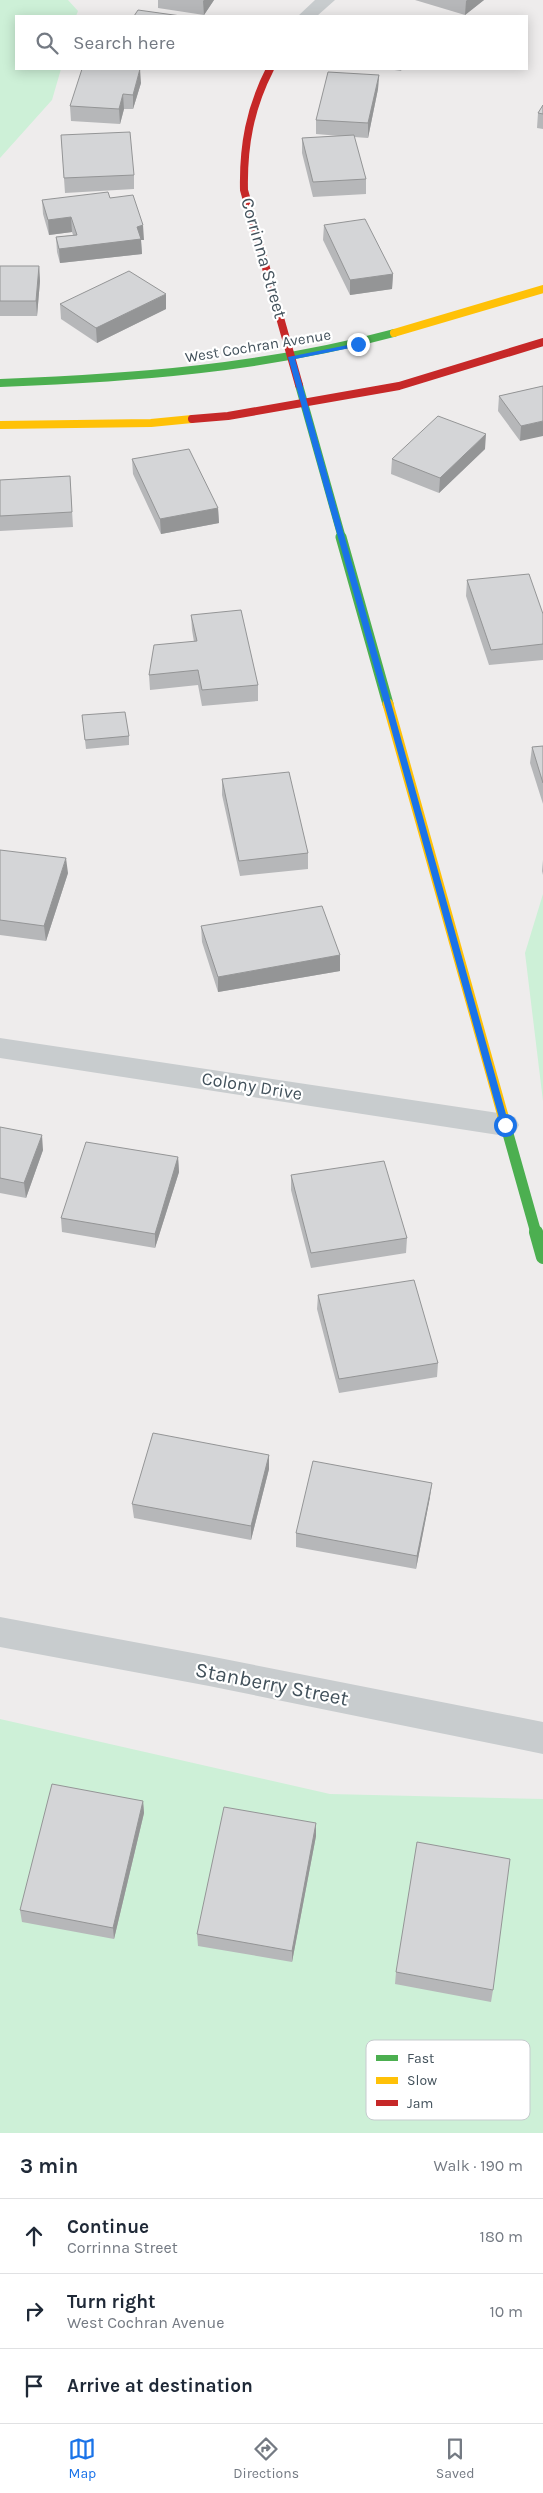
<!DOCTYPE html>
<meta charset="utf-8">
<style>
body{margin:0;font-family:Karla,sans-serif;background:#f6f6f7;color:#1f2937}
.stop{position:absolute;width:15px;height:15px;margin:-11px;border:4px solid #1a73e8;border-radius:50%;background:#fff}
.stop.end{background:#1a73e8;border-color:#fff;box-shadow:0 1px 5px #0008}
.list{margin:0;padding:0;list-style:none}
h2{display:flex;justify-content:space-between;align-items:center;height:65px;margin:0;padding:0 20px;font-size:21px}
h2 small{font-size:16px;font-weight:400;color:#747a83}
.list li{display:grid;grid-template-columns:32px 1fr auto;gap:15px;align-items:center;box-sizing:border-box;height:75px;padding:0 20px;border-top:1px solid #e0e1e3}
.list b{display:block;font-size:19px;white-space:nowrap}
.list p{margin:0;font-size:16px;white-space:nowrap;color:#747a83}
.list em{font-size:16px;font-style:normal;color:#747a83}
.icon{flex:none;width:28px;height:28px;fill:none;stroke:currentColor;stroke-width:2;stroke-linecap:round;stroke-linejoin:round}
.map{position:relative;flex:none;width:543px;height:2133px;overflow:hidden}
.search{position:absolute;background:#fff;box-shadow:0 2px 12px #0003;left:15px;right:15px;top:15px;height:55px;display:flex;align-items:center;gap:12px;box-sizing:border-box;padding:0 18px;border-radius:0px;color:#747a83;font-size:19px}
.sheet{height:290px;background:#fff}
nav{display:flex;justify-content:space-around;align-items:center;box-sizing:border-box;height:70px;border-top:1px solid #e0e1e3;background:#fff;font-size:14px;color:#747a83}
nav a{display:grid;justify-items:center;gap:2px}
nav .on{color:#1a73e8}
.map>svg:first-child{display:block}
.green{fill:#cdf0d7}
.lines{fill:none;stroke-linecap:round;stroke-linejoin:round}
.street{fill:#c8ccce;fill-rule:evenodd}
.fast-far2{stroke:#4caf50;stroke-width:8}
.fast-far1{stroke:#4caf50;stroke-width:11}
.fast{stroke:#4caf50;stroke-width:14}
.slow-far1{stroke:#ffc107;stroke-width:8}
.slow{stroke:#ffc107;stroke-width:11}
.jam{stroke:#c62828;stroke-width:8}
.wall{fill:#b6b7b9}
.shaded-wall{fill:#949596}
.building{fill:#d4d5d7;stroke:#949596}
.route{fill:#1a73e8}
.labels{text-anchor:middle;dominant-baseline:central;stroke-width:4.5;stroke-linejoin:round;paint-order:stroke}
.far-street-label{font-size:15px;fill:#42515b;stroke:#fff}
.street-label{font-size:18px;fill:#42515b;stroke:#fff}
.near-street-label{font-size:21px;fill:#42515b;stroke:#fff}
.key{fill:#fff;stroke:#c6cbce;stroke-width:1}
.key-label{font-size:14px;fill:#42515b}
</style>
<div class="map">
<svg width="543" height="2133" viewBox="0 0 543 2133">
<rect width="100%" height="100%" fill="#eeecec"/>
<path class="green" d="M 0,0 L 68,0 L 78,11 L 76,16 L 16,16 L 16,69 L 61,69 L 52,100 L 0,158 Z
M 543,894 L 543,1101 L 525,953 Z
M 0,1719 L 330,1794 L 543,1799 L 543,2133 L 0,2133 Z"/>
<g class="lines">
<path class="street" d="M 315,0 L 335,0 L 317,16 L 298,16 Z
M 0,1038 L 505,1114 L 515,1117 L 519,1125 L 515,1133 L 505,1136 L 0,1058 Z
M 0,1617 L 209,1656 L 543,1722 L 543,1754 L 209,1686 L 0,1647 Z"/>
<path class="fast-far2" d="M 0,383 C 134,378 264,368 394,333
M 299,385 L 342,538"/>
<path class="fast-far1" d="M 341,537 L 388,704
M 503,1116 L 536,1233"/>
<path class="fast" d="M 536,1232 L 543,1257"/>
<path class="slow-far1" d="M 394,333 L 543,289
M 0,425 L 151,423 L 192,419"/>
<path class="slow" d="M 388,704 L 503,1116"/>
<path class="jam" d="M 270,69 C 250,108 243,146 244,190 L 299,385
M 192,419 L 228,416 L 399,386 L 543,342"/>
</g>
<path class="wall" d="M 158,0 L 214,0 L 204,15 L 158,8 Z
M 415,0 L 484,0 L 465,15 Z
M 388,69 L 402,69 L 401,71 Z
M 379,75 L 378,89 L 368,138 L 354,137 L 366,179 L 366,194 L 313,197 L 302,153 L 302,138 L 340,136 L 316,134 L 316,120 Z
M 141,83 L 133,109 L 124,109 L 120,124 L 71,121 L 70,106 Z
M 543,105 L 543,129 L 537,128 L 538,113 Z
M 61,135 L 134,175 L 134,189 L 65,193 Z
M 110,198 L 144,240 L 141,240 L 142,254 L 60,263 L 57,252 L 56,237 L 73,235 L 72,232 L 49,235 L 43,214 L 42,200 Z
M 324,225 L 393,274 L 392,289 L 350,295 L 323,240 Z
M 0,266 L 39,266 L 40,281 L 37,316 L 0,316 Z
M 60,304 L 166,309 L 97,343 L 61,319 Z
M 543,386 L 520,441 L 498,411 L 499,396 Z
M 485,449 L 439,493 L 391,474 L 392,459 Z
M 132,459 L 218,508 L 219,523 L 161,534 L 133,474 Z
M 70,476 L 73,527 L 0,531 L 0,480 Z
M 467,580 L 543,614 L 543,660 L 489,665 L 466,596 Z
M 191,615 L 258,685 L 258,701 L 202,706 L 198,685 L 150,690 L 149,675 L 194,642 L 192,630 Z
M 82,715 L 129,736 L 129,745 L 86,749 Z
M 543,746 L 543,804 L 530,763 L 532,747 Z
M 222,779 L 308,853 L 308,869 L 240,876 L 222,795 Z
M 0,850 L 68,873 L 46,941 L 0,935 Z
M 543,860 L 543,875 L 542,871 Z
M 201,926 L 340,955 L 340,971 L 218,992 L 202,942 Z
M 0,1127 L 43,1150 L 26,1198 L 0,1193 Z
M 178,1157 L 179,1172 L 155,1248 L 62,1232 L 61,1218 Z
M 291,1175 L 407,1238 L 406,1253 L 311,1268 L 291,1190 Z
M 318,1295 L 438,1363 L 437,1377 L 339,1393 L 317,1309 Z
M 269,1455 L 269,1469 L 251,1540 L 134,1518 L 132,1504 Z
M 430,1497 L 416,1569 L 296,1547 L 296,1533 Z
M 143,1801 L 144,1813 L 114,1939 L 22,1922 L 20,1910 Z
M 316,1823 L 316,1836 L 292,1962 L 198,1946 L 197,1934 Z
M 396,1972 L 493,1990 L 491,2002 L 395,1984 Z"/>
<path class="shaded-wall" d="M 204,0 L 214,0 L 204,15 L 203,1 Z
M 467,0 L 484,0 L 465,15 L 466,1 Z
M 140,69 L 141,83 L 133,109 L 133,95 Z
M 379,75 L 378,89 L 368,138 L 368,123 Z
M 123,94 L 124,109 L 120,124 L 119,109 Z
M 71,217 L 72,232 L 49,235 L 48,220 Z
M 143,225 L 144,240 L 141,240 L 142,254 L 60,263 L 59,249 Z
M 39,266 L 40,281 L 37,316 L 36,301 Z
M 393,274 L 392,289 L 350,295 L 350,280 Z
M 166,294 L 166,309 L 97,343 L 96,328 Z
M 543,421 L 543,436 L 520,441 L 521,426 Z
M 486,434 L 485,449 L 439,493 L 440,478 Z
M 218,508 L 219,523 L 161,534 L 160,519 Z
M 66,858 L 68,873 L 46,941 L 44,926 Z
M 340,955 L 340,971 L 218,992 L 218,977 Z
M 42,1135 L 43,1150 L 26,1198 L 24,1183 Z
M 178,1157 L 179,1172 L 155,1248 L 155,1234 Z
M 269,1455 L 269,1469 L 251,1540 L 251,1526 Z
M 432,1483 L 430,1497 L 416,1569 L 417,1556 Z
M 143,1801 L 144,1813 L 114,1939 L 113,1928 Z
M 316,1823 L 316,1836 L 292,1962 L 292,1951 Z"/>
<path class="building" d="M 138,10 L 181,16 L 134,16 Z
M 82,69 L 140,69 L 133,95 L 123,94 L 119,109 L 70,106 Z
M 328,72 L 379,75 L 368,123 L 316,120 Z
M 543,105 L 543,114 L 538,113 Z
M 130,132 L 134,175 L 64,178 L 61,135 Z
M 354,135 L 366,179 L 313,182 L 302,138 Z
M 108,192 L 110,198 L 133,195 L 143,225 L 137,227 L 141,239 L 59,249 L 56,237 L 77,235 L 71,217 L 48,220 L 42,200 Z
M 365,219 L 393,274 L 350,280 L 324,225 Z
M 0,266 L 39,266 L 36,301 L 0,301 Z
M 129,271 L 166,294 L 96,328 L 60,304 Z
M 543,386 L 543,421 L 521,426 L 499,396 Z
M 438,416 L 486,434 L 440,478 L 392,459 Z
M 189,449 L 218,508 L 160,519 L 132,459 Z
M 70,476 L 72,512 L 0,516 L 0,480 Z
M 529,574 L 543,614 L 543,644 L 491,650 L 467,580 Z
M 241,610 L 258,685 L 202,690 L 198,670 L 149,675 L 154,645 L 197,641 L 191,615 Z
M 125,712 L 129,736 L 85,740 L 82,715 Z
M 543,746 L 543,783 L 532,747 Z
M 289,772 L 308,853 L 239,861 L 222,779 Z
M 0,850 L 66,858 L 44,926 L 0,920 Z
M 322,906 L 340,955 L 218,977 L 201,926 Z
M 0,1127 L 42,1135 L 24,1183 L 0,1178 Z
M 86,1142 L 178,1157 L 155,1234 L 61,1218 Z
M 384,1161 L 407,1238 L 311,1253 L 291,1175 Z
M 414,1280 L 438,1363 L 339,1379 L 318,1295 Z
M 153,1433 L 269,1455 L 251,1526 L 132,1504 Z
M 313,1461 L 432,1483 L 417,1556 L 296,1533 Z
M 52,1784 L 143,1801 L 113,1928 L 20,1910 Z
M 224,1807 L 316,1823 L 292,1951 L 197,1934 Z
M 417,1842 L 510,1859 L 493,1990 L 396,1972 Z"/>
<path class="route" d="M 358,343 L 360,346 L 295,359 L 509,1125 L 505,1128 L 501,1125 L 288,357 Z"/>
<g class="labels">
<g class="far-street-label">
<text transform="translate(258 346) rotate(-9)">West Cochran Avenue</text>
</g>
<g class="street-label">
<text transform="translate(264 258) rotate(74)">Corrinna Street</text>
<text transform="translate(252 1086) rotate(9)">Colony Drive</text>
</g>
<g class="near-street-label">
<text transform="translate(272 1684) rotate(11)">Stanberry Street</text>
</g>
</g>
<rect x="366" y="2040" width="164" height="80" rx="8" class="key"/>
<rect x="376" y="2055" width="22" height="6" fill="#4caf50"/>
<rect x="376" y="2077" width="22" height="7" fill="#ffc107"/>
<rect x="376" y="2100" width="22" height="6" fill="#c62828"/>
<g class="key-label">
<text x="407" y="2063">Fast</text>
<text x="407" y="2085">Slow</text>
<text x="407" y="2108">Jam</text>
</g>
</svg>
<div class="stop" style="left:505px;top:1125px"></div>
<div class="stop end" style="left:358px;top:344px"></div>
<div class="search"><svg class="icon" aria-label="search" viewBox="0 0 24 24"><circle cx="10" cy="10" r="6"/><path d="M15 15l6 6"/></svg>Search here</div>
</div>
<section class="sheet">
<h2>3 min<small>Walk · 190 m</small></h2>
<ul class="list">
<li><svg class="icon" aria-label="ahead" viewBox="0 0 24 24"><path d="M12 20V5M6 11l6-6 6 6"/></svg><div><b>Continue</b><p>Corrinna Street</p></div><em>180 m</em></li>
<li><svg class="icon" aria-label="right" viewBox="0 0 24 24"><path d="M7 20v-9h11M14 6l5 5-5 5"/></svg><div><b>Turn right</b><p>West Cochran Avenue</p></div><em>10 m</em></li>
<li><svg class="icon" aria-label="arrive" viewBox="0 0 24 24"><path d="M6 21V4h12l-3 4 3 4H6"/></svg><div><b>Arrive at destination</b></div></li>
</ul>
</section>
<nav>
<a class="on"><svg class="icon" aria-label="map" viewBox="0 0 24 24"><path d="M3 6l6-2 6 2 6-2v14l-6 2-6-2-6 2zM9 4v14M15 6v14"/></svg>Map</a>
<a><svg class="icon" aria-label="directions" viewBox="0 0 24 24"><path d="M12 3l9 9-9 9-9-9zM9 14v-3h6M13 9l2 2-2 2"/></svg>Directions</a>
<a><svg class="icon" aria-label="saved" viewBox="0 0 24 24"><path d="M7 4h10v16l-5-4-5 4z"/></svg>Saved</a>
</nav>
